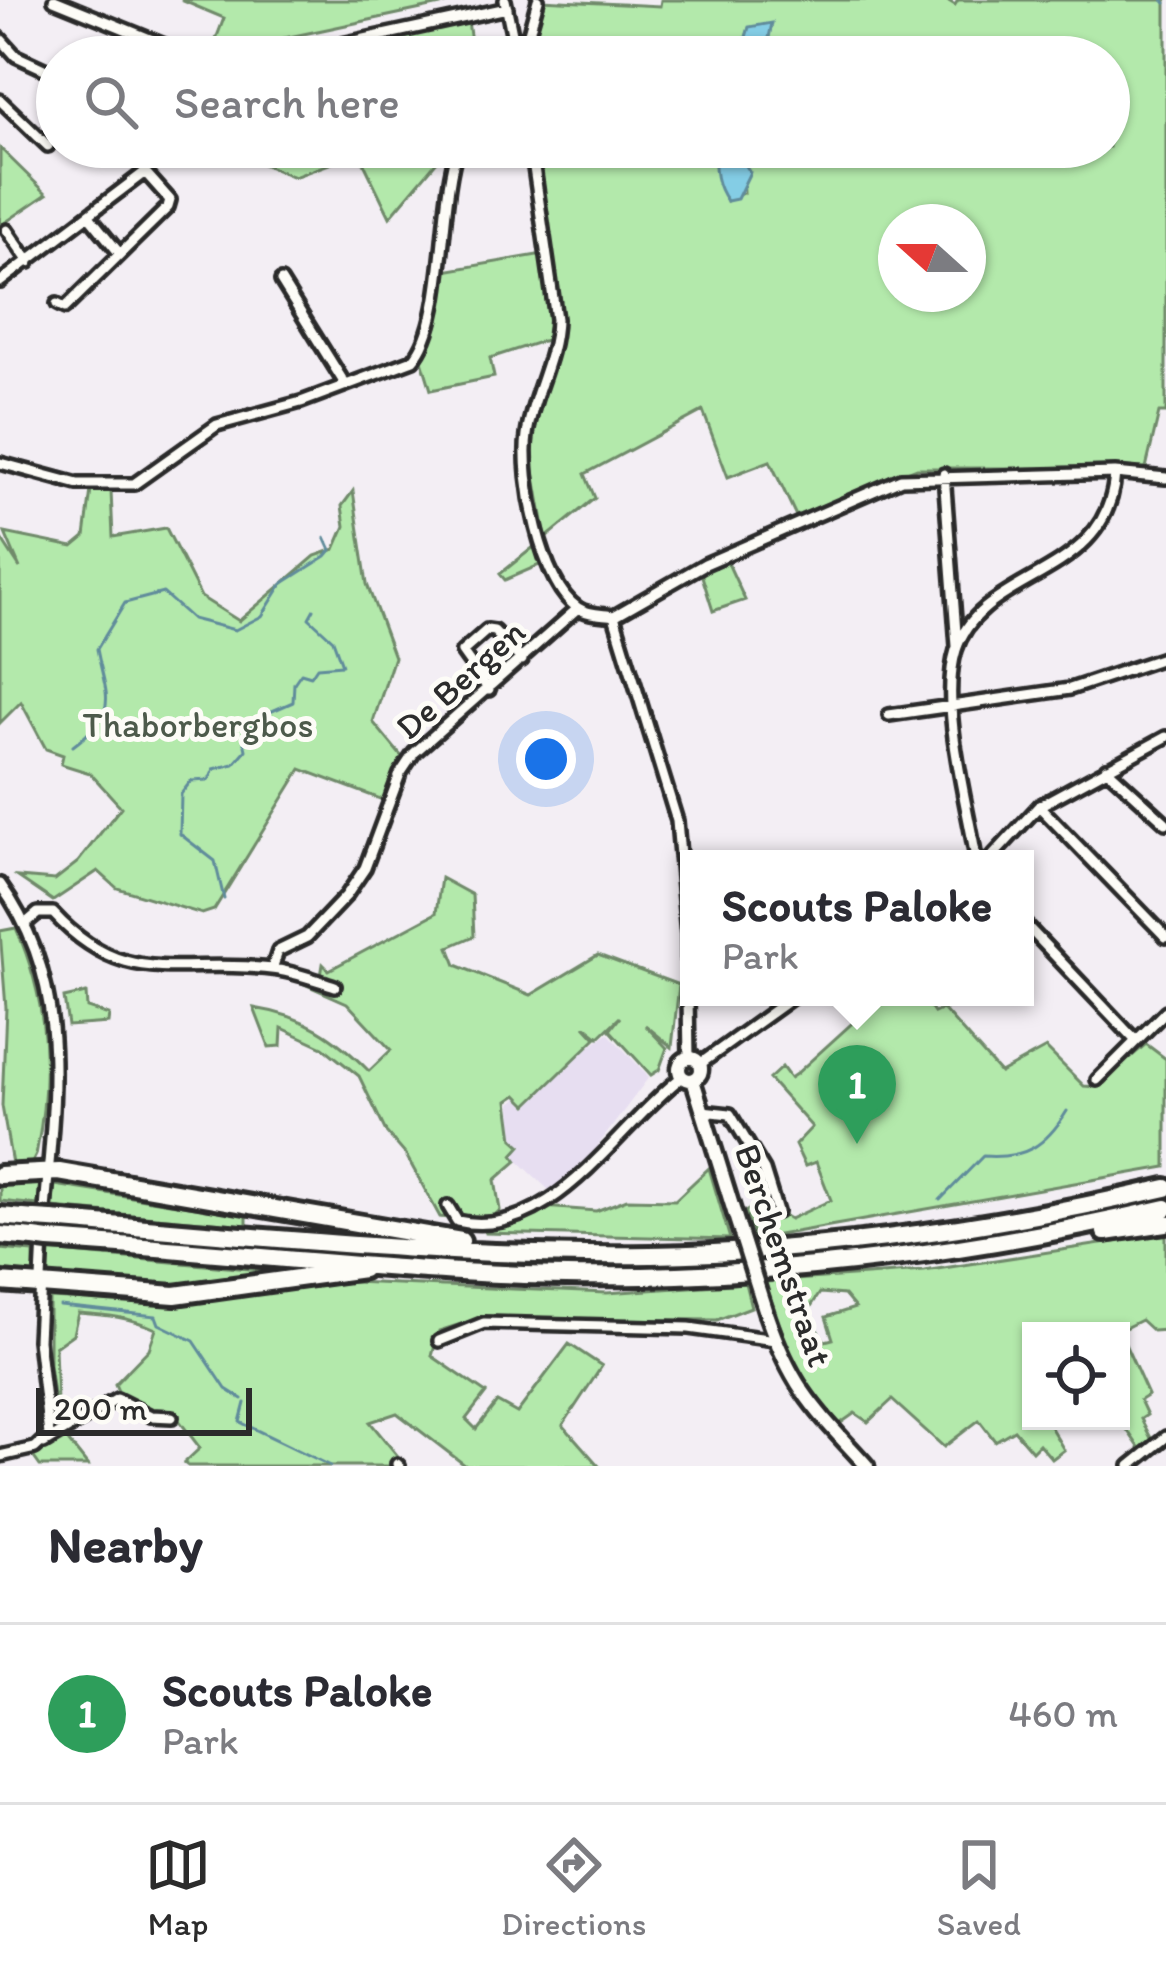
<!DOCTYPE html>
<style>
body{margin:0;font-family:Itim,sans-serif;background:#f7f7f7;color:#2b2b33}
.controls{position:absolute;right:36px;bottom:36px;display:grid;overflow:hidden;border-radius:0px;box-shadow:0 3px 9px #0004}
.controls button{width:108px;height:108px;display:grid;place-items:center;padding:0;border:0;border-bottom:3px solid #e1e1e2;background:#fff;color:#2b2b33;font:60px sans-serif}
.compass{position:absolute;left:878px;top:204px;width:108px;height:108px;border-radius:50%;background:#fff;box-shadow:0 3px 9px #0004;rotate:291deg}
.scale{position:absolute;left:36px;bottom:30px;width:216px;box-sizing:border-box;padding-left:12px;border:6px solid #2b2b2b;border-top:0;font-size:33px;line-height:42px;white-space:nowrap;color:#2b2b2b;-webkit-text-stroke:9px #fdfcf7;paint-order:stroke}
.you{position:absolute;left:546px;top:759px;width:42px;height:42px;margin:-30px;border:9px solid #fff;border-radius:50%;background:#1a73e8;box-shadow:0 0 0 18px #1a73e833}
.badge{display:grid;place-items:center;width:78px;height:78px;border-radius:50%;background:#2b2b2b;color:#fff;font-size:39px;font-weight:700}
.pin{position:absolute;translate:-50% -99px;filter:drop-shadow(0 3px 6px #0008)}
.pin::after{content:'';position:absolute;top:63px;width:42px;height:36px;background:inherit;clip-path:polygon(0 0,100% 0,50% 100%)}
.popup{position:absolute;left:680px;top:850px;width:354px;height:156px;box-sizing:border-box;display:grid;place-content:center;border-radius:0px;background:#fff;filter:drop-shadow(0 3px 9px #0005);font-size:39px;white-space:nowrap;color:#7c7c81}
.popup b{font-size:45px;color:#2b2b33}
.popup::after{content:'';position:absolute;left:50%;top:100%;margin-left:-24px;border:24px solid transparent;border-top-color:#fff}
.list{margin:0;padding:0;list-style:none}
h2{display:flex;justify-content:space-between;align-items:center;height:156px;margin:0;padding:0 48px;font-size:51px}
h2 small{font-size:39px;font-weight:400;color:#7c7c81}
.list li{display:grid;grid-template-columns:78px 1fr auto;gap:36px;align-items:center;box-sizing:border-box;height:180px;padding:0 48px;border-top:3px solid #e1e1e2}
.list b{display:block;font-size:45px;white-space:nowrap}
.list p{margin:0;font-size:39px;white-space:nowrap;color:#7c7c81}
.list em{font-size:39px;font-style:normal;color:#7c7c81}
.icon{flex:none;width:66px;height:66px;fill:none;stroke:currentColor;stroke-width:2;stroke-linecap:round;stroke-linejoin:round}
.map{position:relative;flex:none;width:1166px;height:1466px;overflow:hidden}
.search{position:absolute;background:#fff;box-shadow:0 3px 9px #0004;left:36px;right:36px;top:36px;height:132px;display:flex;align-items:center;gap:30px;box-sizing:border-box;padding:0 42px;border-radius:66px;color:#7c7c81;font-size:45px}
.sheet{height:336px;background:#fff}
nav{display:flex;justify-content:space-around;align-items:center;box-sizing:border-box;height:168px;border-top:3px solid #e1e1e2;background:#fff;font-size:33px;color:#7c7c81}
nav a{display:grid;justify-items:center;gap:6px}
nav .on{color:#2b2b2b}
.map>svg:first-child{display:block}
.built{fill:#e7def1}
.green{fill:#b3e9ab;stroke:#6f8a6b;stroke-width:3;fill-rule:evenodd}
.water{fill:#84cde5;stroke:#608c9b;stroke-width:3}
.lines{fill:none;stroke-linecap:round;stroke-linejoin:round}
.stream{stroke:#608c9b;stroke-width:3}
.street-casing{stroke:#2b2b2b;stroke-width:18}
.secondary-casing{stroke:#2b2b2b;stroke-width:21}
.highway-casing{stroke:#2b2b2b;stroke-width:26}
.street{stroke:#fdfcf7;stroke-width:9}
.secondary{stroke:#fdfcf7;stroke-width:12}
.highway{stroke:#fdfcf7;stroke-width:16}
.secondary-bridge-casing{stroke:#2b2b2b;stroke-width:21;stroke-linecap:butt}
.highway-bridge-casing{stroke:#2b2b2b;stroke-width:26;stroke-linecap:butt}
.secondary-bridge{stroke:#fdfcf7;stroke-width:12}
.highway-bridge{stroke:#fdfcf7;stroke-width:16}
.labels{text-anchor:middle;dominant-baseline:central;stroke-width:10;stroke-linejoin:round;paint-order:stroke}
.street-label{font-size:36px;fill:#2b2b2b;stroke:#fdfcf7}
.park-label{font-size:36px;fill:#4d5a4b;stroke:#fdfcf7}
</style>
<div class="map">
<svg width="1166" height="1466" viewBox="0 0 1166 1466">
<rect width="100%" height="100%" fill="#f3eef4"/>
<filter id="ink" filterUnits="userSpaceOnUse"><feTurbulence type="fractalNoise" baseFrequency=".00833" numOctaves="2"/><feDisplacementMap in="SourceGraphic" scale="24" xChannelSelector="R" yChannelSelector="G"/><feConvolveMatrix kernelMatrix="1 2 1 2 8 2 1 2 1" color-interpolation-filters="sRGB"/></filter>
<g filter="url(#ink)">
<path class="built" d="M 608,1033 L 649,1077 L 593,1152 L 551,1192 L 512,1155 L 511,1103 Z"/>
<path class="green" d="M 181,0 L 464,0 L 280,39 L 281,45 C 254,51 238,60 210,55 L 224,18 Z
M 541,0 L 660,6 L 661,0 L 947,0 L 955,5 L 958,0 L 1166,0 L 1166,413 L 1159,413 L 1146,468 L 917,468 L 796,516 L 770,461 L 728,477 L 703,411 L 585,474 L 595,498 L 546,538 L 530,449 L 560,332 L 536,147 L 716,147 L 727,201 L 744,192 L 742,147 L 1109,147 L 1109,57 L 765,57 L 771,24 L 749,28 L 740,57 L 531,57 ZM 896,222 L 968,222 L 968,294 L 896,294 Z
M 468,21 L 473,57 L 315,57 Z
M 236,147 L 449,147 L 390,217 L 359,153 L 294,177 L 248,158 Z
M 0,148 L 47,194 L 0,226 Z
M 543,254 L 552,338 L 490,358 L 494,377 L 431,390 L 421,357 L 444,271 Z
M 91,490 L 111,491 L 113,537 L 166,528 L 201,597 L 239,621 L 315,556 L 335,549 L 345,526 L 342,506 L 353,491 L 367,584 L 394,657 L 373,722 L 402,757 L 383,800 L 301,769 L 214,910 L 202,914 L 117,888 L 98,871 L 53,901 L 18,877 L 55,880 L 78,862 L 121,807 L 90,773 L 61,764 L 63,755 L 46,749 L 21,702 L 0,723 L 0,537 L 20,568 L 5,533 L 73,547 L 85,537 Z
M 535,546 L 542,564 L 505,580 L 500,574 Z
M 727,561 L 745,600 L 713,611 L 701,573 Z
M 441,878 L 472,895 L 474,936 L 449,947 L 456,965 L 531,995 L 598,955 L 679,985 L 672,1047 L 645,1025 L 667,1048 L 659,1070 L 651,1075 L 610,1030 L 620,1017 L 599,1037 L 585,1026 L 596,1038 L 527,1105 L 517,1095 L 508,1101 L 513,1139 L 521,1146 L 513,1155 L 517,1161 L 495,1180 L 500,1210 L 487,1222 L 440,1217 L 406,1155 L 386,1132 L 359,1076 L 323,1047 L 282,1028 L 281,1046 L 269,1047 L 254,1008 C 305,1016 334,1036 369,1071 L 391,1050 L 347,1003 L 277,972 L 279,967 L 321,976 L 323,964 L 329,970 L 436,913 Z
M 16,928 C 49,1004 52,1075 36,1155 L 32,1163 L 12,1164 L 2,1106 L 6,1008 L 0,931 Z
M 86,993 L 87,1008 L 109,1015 L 108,1023 L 68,1026 L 64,998 Z
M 881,997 L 923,997 L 934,1013 L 943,1009 L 1000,1073 L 1046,1048 L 1084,1086 L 1096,1087 L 1146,1044 L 1166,1059 L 1166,1167 L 755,1239 L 745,1212 L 762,1202 L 790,1219 L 831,1200 L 816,1162 L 805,1166 L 795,1145 L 812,1127 L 769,1079 L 782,1067 L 790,1078 L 796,1074 Z
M 709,1168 L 730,1239 L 485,1233 L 484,1227 L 543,1207 L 596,1211 L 627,1199 L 675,1200 Z
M 40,1182 L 38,1205 L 0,1201 L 0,1185 Z
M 55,1185 L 247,1215 L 247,1225 L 52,1208 Z
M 1166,1234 L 1166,1330 L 1153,1331 L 1141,1320 L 1119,1331 L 1031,1331 L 1031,1421 L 1047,1421 L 1064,1450 L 1052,1459 L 1039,1444 L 1032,1451 L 1014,1430 L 995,1441 L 979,1420 L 944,1447 L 892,1400 L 868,1422 L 855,1413 L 838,1425 L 796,1371 L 765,1282 L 924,1271 ZM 820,1293 L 844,1295 L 855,1308 L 826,1317 L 833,1339 L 825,1341 L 806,1314 Z
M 0,1249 L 34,1252 L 34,1274 L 0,1270 Z
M 49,1251 L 260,1270 L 260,1278 L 177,1288 L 48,1281 Z
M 352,1282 L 607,1293 L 745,1283 L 751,1307 L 717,1320 L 480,1318 L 439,1331 L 432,1356 L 486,1393 L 466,1419 L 476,1429 L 497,1402 L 517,1413 L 569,1344 L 602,1366 L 563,1425 L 599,1466 L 466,1466 L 397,1413 L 370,1422 L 406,1466 L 188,1466 L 184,1463 L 200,1448 L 175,1415 L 156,1414 L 120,1396 L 115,1384 L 149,1349 L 156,1329 C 129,1317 107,1315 78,1313 L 73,1334 L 55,1347 L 58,1431 L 49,1365 L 49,1298 L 175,1304 Z
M 1121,1335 L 1148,1395 L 1140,1400 L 1147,1415 L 1141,1419 L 1152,1440 L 1141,1450 L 1121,1421 Z
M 65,1437 L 88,1466 L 40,1466 L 30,1452 Z"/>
<path class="water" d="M 772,23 L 765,57 L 740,57 L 749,27 Z
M 716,147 L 742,147 L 741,158 L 750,172 L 737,199 L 727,201 C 715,185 713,167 716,147 Z"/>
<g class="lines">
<path class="stream" d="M 1163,0 L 1166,3
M 73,746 C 121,710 106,698 97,649 L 125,603 L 163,593 L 192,619 L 235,630 L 262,616 L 282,584 L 326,556 L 331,550 L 325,537
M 224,899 L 215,861 L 180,834 L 181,794 L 191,781 L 209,780 L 214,769 L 234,764 L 246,750 L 243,736 L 263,715 L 293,702 L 294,683 L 301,673 L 311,676 L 317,667 L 342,665 L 333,640 L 309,618 L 314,609
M 940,1200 L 983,1156 C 1024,1159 1045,1147 1067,1111
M 60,1306 L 156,1316 L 159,1324 L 194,1341 L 226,1389 L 242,1399
M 245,1403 L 240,1422 L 331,1466
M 390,1466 L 393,1464"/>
<g class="street-casing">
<path id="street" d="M 54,0 L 194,57
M 505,0 L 517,57
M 0,38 L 16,56 L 57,75
M 282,57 L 507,8
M 512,57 L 524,50 L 538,0
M 0,100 L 48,146
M 531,147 L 556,319 C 555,361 532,395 527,435 C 521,477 541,584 578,608 C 588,615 603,614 614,616
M 89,216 L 120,254
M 7,230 L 29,262
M 281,281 L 345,384
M 0,282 L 145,172 L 142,147
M 57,304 L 65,308 L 168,207 L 170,200 L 145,172
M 0,463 L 78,484 L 134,484 L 217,425 L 301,402 L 413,360 C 448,320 438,202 458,147
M 944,474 L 957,646
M 614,616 L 705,564 L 901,479 L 1115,473 L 1166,478
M 614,616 L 677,821 L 687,934 L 689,1058
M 489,690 L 462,652 L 487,630 L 494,631 L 522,660
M 889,715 L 1070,689 L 1166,657
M 1106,768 L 1166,823
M 1039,806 L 1166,937
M 976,859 C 967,802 939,704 956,650 C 981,570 1109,581 1115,473
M 990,859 L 1039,806 L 1166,737
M 0,884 C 75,987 53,1104 44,1222
M 25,924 L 38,913 L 53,913 C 126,992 179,957 271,969 C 293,971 315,980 335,986
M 1025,924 L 1136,1041
M 272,969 L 278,951 L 307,937 L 346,896 L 365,868 L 400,774 L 414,753 L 578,608
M 700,1064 L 793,997
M 1097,1080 L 1166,1011
M 702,1111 L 730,1114 L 764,1170 L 777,1212
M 448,1206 L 457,1221 C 552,1242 616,1127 682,1077
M 439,1341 L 484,1323 L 689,1328 L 775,1340
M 44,1443 L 117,1399 L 151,1416 L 172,1417
M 0,1456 L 35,1448 L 49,1435 L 38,1340 L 43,1239
M 397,1464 L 399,1466
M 1130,1466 L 1166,1437"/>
</g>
<g class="secondary-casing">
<path id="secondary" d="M679 1069a11 11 0 1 1 22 0a11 11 0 1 1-22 0Z
M 693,1080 L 734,1212
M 767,1316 C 793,1391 816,1410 867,1466"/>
</g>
<g class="highway-casing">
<path id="highway" d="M 0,1175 L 59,1172 L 461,1241
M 0,1216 L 35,1219
M 51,1220 C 250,1236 451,1258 651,1255 C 825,1252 997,1227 1166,1188
M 1105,1232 L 1166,1223
M 0,1235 L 34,1238
M 49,1240 C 257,1253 469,1283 678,1275 C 843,1269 1006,1245 1166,1208
M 0,1282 L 175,1295 L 363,1269"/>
</g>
<use href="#street" class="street"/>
<use href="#secondary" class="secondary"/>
<use href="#highway" class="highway"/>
<g class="secondary-bridge-casing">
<path id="secondary-bridge" d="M 734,1212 L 767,1316"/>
</g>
<g class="highway-bridge-casing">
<path id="highway-bridge" d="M 35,1219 L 51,1220
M 34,1238 L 49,1240"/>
</g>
<use href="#secondary-bridge" class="secondary-bridge"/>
<use href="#highway-bridge" class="highway-bridge"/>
</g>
</g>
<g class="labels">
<g class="street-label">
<text transform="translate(460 679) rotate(-42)">De Bergen</text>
<text transform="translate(784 1255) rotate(71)">Berchemstraat</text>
</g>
<g class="park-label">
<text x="198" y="724">Thaborbergbos</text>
</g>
</g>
</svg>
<div class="controls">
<button><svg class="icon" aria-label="locate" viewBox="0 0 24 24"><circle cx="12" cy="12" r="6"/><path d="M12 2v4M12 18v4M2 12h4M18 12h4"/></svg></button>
</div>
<svg class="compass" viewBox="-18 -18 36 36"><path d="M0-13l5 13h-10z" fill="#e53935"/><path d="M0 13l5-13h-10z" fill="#7c7c81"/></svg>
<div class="scale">200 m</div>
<div class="you"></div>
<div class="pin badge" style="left:857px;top:1144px;background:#2e9e5b">1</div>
<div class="popup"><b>Scouts Paloke</b>Park</div>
<div class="search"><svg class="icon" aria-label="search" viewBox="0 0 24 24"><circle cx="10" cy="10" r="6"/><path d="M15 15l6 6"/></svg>Search here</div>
</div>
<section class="sheet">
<h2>Nearby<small></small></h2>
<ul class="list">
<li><span class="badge" style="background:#2e9e5b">1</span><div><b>Scouts Paloke</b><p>Park</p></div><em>460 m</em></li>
</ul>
</section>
<nav>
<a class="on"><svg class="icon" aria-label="map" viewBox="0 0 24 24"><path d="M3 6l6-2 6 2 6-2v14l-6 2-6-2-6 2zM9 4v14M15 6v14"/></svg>Map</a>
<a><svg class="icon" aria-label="directions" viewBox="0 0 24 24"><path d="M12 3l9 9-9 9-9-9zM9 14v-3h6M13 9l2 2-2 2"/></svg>Directions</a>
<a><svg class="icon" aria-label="saved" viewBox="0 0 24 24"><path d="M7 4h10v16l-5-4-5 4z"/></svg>Saved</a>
</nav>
